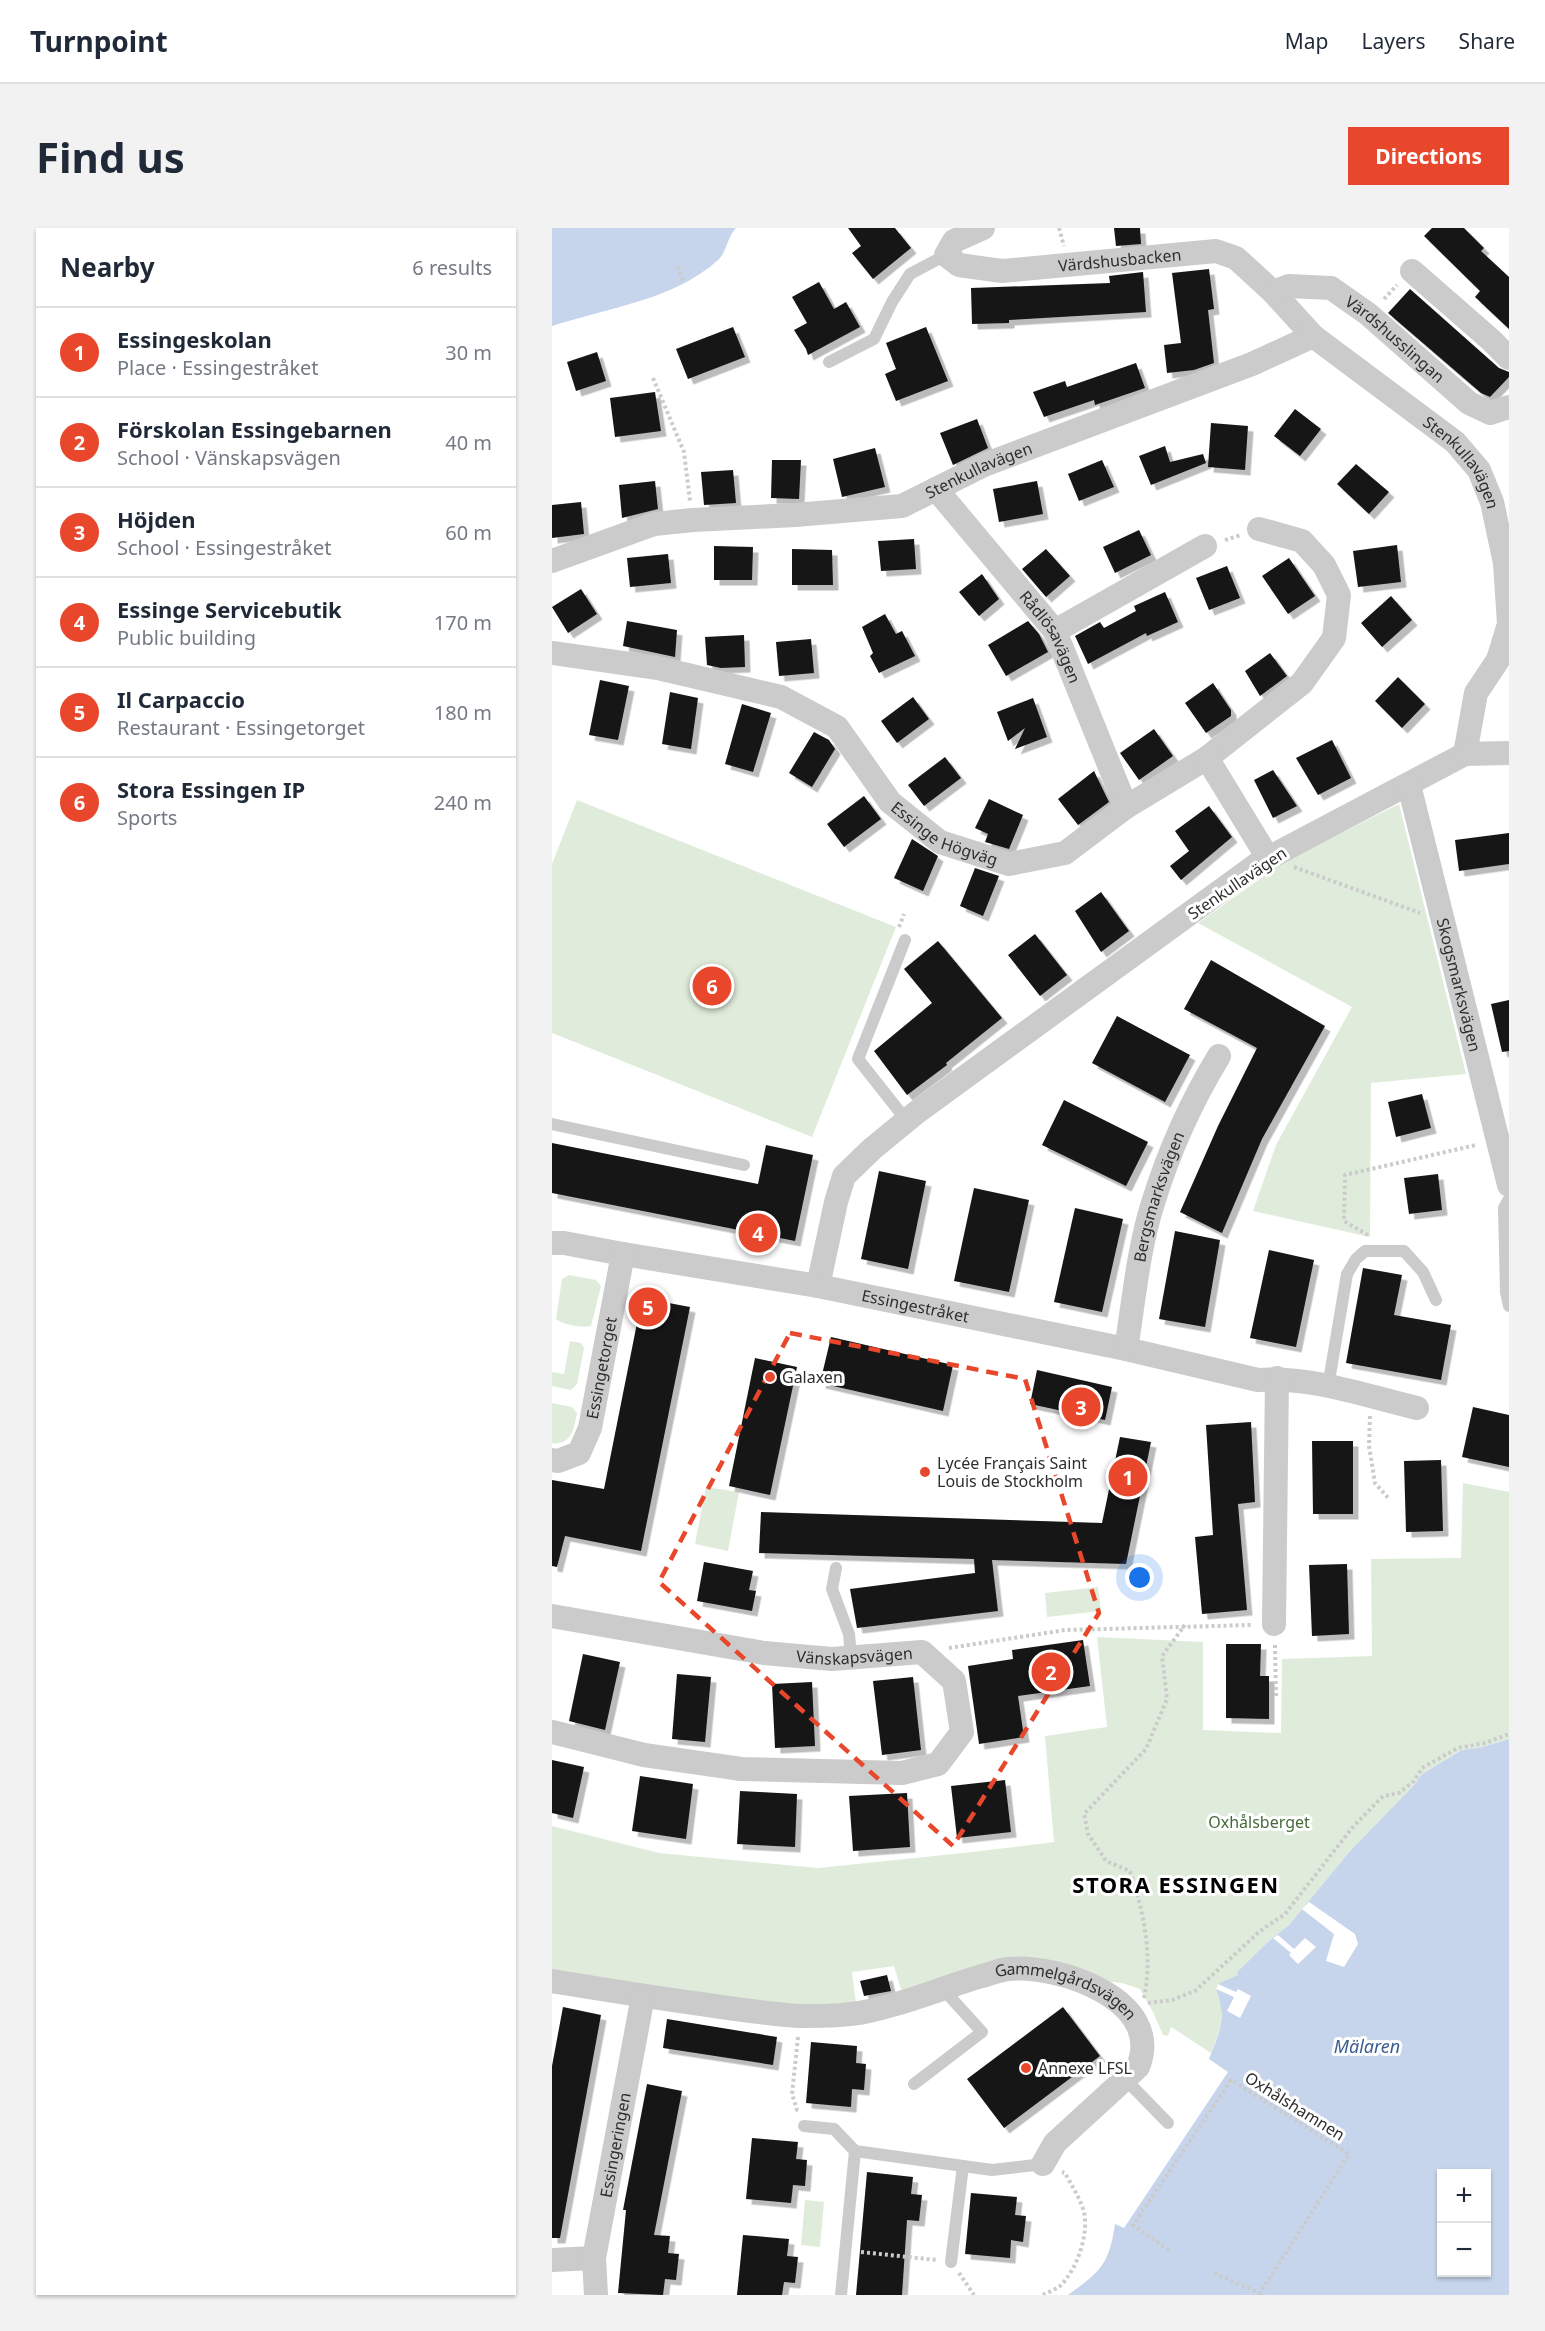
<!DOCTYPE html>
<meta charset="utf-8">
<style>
body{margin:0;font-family:"Noto Sans",sans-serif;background:#f2f2f3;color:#1f2937}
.controls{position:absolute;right:18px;bottom:18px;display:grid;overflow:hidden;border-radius:0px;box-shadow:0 2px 4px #0004}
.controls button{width:54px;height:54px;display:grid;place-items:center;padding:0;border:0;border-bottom:2px solid #e0e1e3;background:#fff;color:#1f2937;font:30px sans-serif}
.you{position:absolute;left:588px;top:1350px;width:21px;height:21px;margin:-15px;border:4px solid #fff;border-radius:50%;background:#1a73e8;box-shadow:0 0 0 9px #1a73e833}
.badge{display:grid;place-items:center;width:39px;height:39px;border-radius:50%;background:#e9472b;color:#fff;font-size:20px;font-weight:700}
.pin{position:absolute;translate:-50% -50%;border:3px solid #fff;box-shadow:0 2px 6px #0006}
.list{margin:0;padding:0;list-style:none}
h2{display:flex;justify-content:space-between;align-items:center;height:78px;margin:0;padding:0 24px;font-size:26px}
h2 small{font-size:20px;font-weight:400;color:#747a83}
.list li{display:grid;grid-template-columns:39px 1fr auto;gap:18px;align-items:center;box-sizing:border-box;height:90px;padding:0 24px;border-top:2px solid #e0e1e3}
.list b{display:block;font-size:22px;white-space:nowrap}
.list p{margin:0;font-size:20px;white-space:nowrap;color:#747a83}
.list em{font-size:20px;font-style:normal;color:#747a83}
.map{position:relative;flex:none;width:957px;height:2067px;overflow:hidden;border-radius:0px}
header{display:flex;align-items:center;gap:36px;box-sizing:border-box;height:84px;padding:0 30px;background:#fff;border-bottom:2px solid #e0e1e3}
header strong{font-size:28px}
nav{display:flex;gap:33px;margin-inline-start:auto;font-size:21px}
.intro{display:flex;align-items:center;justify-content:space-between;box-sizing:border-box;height:144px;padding:0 36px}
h1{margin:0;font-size:42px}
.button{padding:15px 27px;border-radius:0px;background:#e9472b;color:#fff;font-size:21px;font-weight:700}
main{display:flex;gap:36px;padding:0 36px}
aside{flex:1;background:#fff;border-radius:0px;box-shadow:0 2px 4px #0004}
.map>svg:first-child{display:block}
.green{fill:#e0ecdb}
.water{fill:#c6d5ec;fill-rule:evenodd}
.pier{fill:#fff}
.building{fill:#151515;filter:url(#shadow)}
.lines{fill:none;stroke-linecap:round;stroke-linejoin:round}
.path{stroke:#cbcbcb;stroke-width:4;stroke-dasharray:3 3;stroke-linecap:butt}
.service{stroke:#cbcbcb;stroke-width:12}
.minor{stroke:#cbcbcb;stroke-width:24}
.marked{fill:none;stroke:#e9472b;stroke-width:4.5;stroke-dasharray:12 8;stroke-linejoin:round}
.poi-dot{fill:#e9472b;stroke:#fff;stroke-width:2}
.labels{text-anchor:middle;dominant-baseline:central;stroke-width:6;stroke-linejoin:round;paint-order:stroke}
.street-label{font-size:16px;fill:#2e2e2e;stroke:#fff}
.poi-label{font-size:16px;fill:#2e2e2e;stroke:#fff;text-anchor:start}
.park-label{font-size:16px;fill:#466a3a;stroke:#fff}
.water-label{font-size:18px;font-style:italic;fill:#3a5c92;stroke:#fff}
.district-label{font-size:22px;font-weight:bold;letter-spacing:1.5px;fill:#000;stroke:#fff}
</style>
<header>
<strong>Turnpoint</strong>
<nav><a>Map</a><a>Layers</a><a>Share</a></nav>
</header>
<div class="intro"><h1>Find us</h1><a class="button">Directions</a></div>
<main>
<aside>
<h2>Nearby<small>6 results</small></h2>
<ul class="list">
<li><span class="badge">1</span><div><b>Essingeskolan</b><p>Place · Essingestråket</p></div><em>30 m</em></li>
<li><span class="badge">2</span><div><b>Förskolan Essingebarnen</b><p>School · Vänskapsvägen</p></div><em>40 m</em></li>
<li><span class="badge">3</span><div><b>Höjden</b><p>School · Essingestråket</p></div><em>60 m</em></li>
<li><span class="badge">4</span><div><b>Essinge Servicebutik</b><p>Public building</p></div><em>170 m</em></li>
<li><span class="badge">5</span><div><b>Il Carpaccio</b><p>Restaurant · Essingetorget</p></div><em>180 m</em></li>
<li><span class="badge">6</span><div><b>Stora Essingen IP</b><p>Sports</p></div><em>240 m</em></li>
</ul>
</aside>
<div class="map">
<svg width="957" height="2067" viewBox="0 0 957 2067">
<defs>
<filter id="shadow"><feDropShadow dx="5.5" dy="5.5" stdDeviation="0" flood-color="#0004"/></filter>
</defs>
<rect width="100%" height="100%" fill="#fff"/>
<path class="green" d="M 25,572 L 344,699 L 260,909 L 0,805 L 0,636 Z
M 847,576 L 914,846 L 819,855 L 818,1009 L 701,983 L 724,917 L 800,779 L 646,695 L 730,635 Z
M 17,1047 L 44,1052 L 49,1058 L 39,1098 C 29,1100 12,1097 4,1091 L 10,1051 Z
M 18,1113 L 29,1115 L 32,1120 L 25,1156 L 19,1162 L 0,1158 L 0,1144 L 12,1146 Z
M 0,1175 L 20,1179 L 25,1185 C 22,1201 20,1217 0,1215 Z
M 911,1255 L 957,1264 L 957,1511 L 930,1519 L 910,1522 L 870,1546 L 863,1556 L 798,1623 L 737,1697 L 717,1713 L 685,1744 L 686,1747 L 664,1761 C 674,1789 669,1799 659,1825 L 619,1799 L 616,1808 L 611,1807 L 602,1786 L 588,1761 L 570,1755 L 542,1752 L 517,1742 L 350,1765 L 342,1738 L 300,1744 L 304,1775 L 252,1778 L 89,1760 L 0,1742 L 0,1598 L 107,1625 L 266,1640 L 421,1624 L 502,1614 L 493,1508 L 555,1499 L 545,1409 L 651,1414 L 651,1502 L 729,1505 L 730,1431 L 820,1428 L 819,1331 L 909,1330 Z
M 154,1259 L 187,1264 L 176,1323 L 143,1316 Z
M 546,1359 L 549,1383 L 495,1389 L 493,1365 Z
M 253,1972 L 272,1974 L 268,2019 L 249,2017 Z"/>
<path class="water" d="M 0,0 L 184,0 C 175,9 175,24 166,32 C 122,72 55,80 0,98 Z
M 957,1511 L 957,2067 L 516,2067 C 548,2044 557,2037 563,1996 L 572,2000 L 676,1844 L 657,1831 C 668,1802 675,1792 664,1761 L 666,1756 L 686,1747 L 685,1744 L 717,1713 L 737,1697 L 798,1623 L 863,1556 L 870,1546 L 910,1522 L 930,1519 ZM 890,1946 L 934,1946 L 934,2044 L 890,2044 Z"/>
<path class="pier" d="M 757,1674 L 803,1706 L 806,1716 L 792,1739 L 774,1733 L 782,1706 L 750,1681 Z
M 726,1707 L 742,1721 L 753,1710 L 764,1719 L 746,1736 L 737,1727 L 739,1725 L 721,1710 Z
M 666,1756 L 684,1764 L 686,1761 L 699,1768 L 688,1790 L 675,1783 L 682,1769 L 664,1761 Z"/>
<path class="building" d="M 296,0 L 343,0 L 359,20 L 321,51 L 300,25 L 309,18 Z
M 562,0 L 588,0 L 589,16 L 564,18 Z
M 880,0 L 912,0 L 932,20 L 929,23 L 957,49 L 957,101 L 923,69 L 928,63 L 872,8 Z
M 657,41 L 662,81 L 656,82 L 662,135 L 642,142 L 615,145 L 612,117 L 629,115 L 620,45 Z
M 591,44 L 594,84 L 457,92 L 457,95 L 420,96 L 419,60 L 558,55 L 557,48 Z
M 267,54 L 282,81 L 294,74 L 308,99 L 256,127 L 254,121 L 242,102 L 255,95 L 240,69 Z
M 858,61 L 947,140 L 957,144 L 957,149 L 938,169 L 929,165 L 836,85 Z
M 181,99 L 193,129 L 136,151 L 124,121 Z
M 374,99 L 396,153 L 344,173 L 333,146 L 344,141 L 334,115 Z
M 45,124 L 54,153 L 24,163 L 15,134 Z
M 584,135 L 593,160 L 543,177 L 542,172 L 492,189 L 481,164 L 513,153 L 515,159 Z
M 103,164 L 109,203 L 63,209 L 58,170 Z
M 743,181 L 769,201 L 748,228 L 722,208 Z
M 425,191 L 436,220 L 401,237 L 388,205 Z
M 659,195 L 696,198 L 693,242 L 656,239 Z
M 613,218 L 618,234 L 651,226 L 654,235 L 599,257 L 587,228 Z
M 323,220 L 333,259 L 290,269 L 281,231 Z
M 220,232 L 249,232 L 247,271 L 219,270 Z
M 550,232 L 562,259 L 527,273 L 516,246 Z
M 804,236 L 837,264 L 817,286 L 785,256 Z
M 181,242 L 184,275 L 152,277 L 149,244 Z
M 103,253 L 106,281 L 70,290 L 67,257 Z
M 485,253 L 491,286 L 447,294 L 441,261 Z
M 29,274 L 32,306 L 0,310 L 0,277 Z
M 587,302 L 599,327 L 563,345 L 551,319 Z
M 362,311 L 364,341 L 329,343 L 326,313 Z
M 845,317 L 849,354 L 806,359 L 801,323 Z
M 162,318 L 201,319 L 200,352 L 162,352 Z
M 240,321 L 280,322 L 281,357 L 240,357 Z
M 494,321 L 518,348 L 494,369 L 470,341 Z
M 116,326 L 119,355 L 78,359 L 75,330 Z
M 737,330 L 763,368 L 736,386 L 710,348 Z
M 675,338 L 688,370 L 657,382 L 644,350 Z
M 430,346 L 447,371 L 427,388 L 407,364 Z
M 29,361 L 45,386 L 16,405 L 0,379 Z
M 613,364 L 626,394 L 595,408 L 594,405 L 536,436 L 523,408 L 548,394 L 552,400 L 584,383 L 582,378 Z
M 839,368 L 860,392 L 830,419 L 809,395 Z
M 333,386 L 344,406 L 350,403 L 363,428 L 327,445 L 318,428 L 321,425 L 310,399 Z
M 75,393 L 125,402 L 123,429 L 71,418 Z
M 476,393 L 487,406 L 496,424 L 454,448 L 436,417 Z
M 192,407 L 193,439 L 169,440 L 155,437 L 153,409 Z
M 259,411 L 262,445 L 227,448 L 224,414 Z
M 718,425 L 735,448 L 708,468 L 693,443 Z
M 846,449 L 873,476 L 850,500 L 823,473 Z
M 48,452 L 77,458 L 66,512 L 37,507 Z
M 661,455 L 679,482 L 679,488 L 654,505 L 633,475 Z
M 118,464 L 146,470 L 139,521 L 110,516 Z
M 361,469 L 377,491 L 345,515 L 329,493 Z
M 481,470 L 495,509 L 463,521 L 473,500 L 456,513 L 445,484 Z
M 190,476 L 219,485 L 201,544 L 173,536 Z
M 602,501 L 621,528 L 587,552 L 568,525 Z
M 262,504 L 277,512 L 283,521 L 260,559 L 237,545 Z
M 780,512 L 799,550 L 766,567 L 744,530 Z
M 393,529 L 409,550 L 372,578 L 356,557 Z
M 721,542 L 745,578 L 721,590 L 702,552 Z
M 542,543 L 557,574 L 526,597 L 506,571 Z
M 312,568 L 329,591 L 292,619 L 275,596 Z
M 437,571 L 471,587 L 457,621 L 433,614 L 436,606 L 423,600 Z
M 657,578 L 680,609 L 629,652 L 618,638 L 637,623 L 623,603 Z
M 957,605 L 957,636 L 907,643 L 903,612 Z
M 360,611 L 386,628 L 371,663 L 342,650 Z
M 423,640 L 447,648 L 431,688 L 408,678 Z
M 549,664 L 577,703 L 549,724 L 523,683 Z
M 483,706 L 515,747 L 488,768 L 456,727 Z
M 386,713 L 450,790 L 394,835 L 395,837 L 355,867 L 322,823 L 380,775 L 352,741 Z
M 659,732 L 773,798 L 710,911 L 670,1005 L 628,984 L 666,898 L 705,820 L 632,781 Z
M 957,772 L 957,823 L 950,824 L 939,776 Z
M 565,788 L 638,827 L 613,874 L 540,835 Z
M 870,866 L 879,900 L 844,909 L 836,874 Z
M 512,872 L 596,914 L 574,958 L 490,917 Z
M 0,915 L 206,956 L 214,917 L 261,927 L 243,1013 L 0,965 Z
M 327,943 L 374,953 L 356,1041 L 309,1031 Z
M 886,946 L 890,982 L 857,986 L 852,950 Z
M 422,960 L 477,972 L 457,1064 L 402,1053 Z
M 523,980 L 571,991 L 550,1084 L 502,1074 Z
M 623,1003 L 668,1012 L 653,1099 L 607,1091 Z
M 717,1022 L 762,1032 L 744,1119 L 698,1110 Z
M 811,1040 L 850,1047 L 842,1087 L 899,1097 L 889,1152 L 794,1135 Z
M 90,1070 L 138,1079 L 89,1323 L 13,1308 L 5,1339 L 0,1338 L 0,1252 L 52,1261 Z
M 279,1109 L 401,1137 L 391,1183 L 268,1155 Z
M 203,1130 L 245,1139 L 218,1267 L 177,1258 Z
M 485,1142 L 560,1159 L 553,1192 L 478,1176 Z
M 921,1179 L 957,1187 L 957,1239 L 910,1229 Z
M 699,1194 L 703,1274 L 686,1276 L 695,1382 L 650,1386 L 643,1309 L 661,1307 L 654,1197 Z
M 568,1209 L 599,1214 L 574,1336 L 440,1332 L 446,1383 L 305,1400 L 298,1361 L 423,1345 L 422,1331 L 207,1325 L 209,1284 L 550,1295 Z
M 760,1213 L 801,1213 L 801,1286 L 761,1286 Z
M 889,1232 L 891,1303 L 854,1304 L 852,1233 Z
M 152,1334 L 201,1343 L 197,1362 L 204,1363 L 200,1383 L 145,1373 Z
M 795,1336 L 797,1406 L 760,1408 L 757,1337 Z
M 531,1412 L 538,1458 L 466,1468 L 472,1509 L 427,1516 L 416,1438 L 461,1431 L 460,1422 Z
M 674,1416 L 709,1416 L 708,1448 L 717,1448 L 717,1491 L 674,1490 Z
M 31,1426 L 68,1434 L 53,1502 L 17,1493 Z
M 125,1446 L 159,1449 L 153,1514 L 120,1511 Z
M 361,1449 L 369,1522 L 330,1527 L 321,1453 Z
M 260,1454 L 263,1518 L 223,1520 L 220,1456 Z
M 0,1532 L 32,1539 L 21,1590 L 0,1585 Z
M 88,1548 L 141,1556 L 134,1611 L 80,1603 Z
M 453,1552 L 459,1604 L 405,1610 L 399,1558 Z
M 188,1563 L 245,1566 L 243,1619 L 185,1616 Z
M 355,1565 L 358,1619 L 301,1623 L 297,1568 Z
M 335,1747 L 339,1763 L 312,1768 L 308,1753 Z
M 11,1779 L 49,1787 L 8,2010 L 0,2010 L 0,1838 Z
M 511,1779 L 548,1828 L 452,1900 L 415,1851 Z
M 115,1791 L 225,1809 L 221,1837 L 111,1820 Z
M 259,1814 L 305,1818 L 304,1835 L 314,1836 L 312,1862 L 300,1861 L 299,1879 L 254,1875 Z
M 95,1856 L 130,1863 L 102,2007 L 118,2008 L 116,2025 L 127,2026 L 124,2052 L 113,2051 L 111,2067 L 66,2065 L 74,1982 L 71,1982 Z
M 200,1910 L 246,1914 L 244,1931 L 255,1932 L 253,1958 L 241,1957 L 239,1975 L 194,1971 Z
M 315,1944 L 361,1949 L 359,1966 L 370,1967 L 367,1993 L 355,1992 L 350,2067 L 304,2067 Z
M 419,1965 L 465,1969 L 463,1987 L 474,1988 L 471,2014 L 459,2012 L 458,2030 L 413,2026 Z
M 191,2007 L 237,2011 L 235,2028 L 246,2029 L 243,2055 L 232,2054 L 230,2067 L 185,2067 Z"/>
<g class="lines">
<path class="path" d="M 507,0 L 512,18
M 126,38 L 132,55
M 832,71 L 845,57
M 101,150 L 132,224 L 138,273
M 673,312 L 689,307
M 742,639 L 868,685
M 347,699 L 352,686
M 816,1007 L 792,993 L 793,947 L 924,917
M 818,1188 L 817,1218 L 823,1255 L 838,1272
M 723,1417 L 724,1469
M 397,1420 L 513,1402 L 700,1397
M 592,1770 C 601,1727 592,1685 578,1643 L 554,1633 L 536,1606 L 532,1586 L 594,1521 L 615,1471 L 610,1428 L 633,1397
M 596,1775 L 620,1772 L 643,1763 L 708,1703 L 733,1686 L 800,1600 L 831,1568 L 847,1565 L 862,1553 L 870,1540 L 906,1520 L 933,1515 L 957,1506
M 246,1809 L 240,1866 L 245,1882 L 248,1882
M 617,2022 L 581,1997 L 679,1852 L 797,1926 L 708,2065 L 661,2045
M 309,2024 L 385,2032
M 407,2045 L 422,2067
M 491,2067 C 496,2064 503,2062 508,2058 C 525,2042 537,2006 532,1984 C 528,1970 520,1958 513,1945 L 510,1944"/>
<path class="service" d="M 277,134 L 322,111 L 340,74 L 358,46 L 394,27
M 353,712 L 306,831 L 355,893
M 0,896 L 192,937
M 957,971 L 952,980 L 954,1064 L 957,1078
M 776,1159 L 795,1046 L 804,1031 L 813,1023 L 852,1023 L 871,1044 L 884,1072
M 284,1340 L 280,1361 L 297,1406 L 299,1429
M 573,1851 L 616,1895
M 362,1856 L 430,1804 L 390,1760
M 252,1898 L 282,1901 L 303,1923
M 399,2034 L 411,1938
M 289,2067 L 303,1923 L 440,1942 L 491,1936"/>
<g class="minor">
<path id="s1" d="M 431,0 L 402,13 L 394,27 L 407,37 L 450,43 L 664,23 L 684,30 L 721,64 L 761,108"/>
<path d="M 860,43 L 939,112 L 957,130"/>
<path id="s2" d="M 721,64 L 737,58 L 779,60 L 816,86 L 917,175 L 938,185 L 957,179"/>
<path id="s3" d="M 384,261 L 503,403 L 574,579"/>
<path id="s4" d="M 0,333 L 102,296 L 141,292 L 243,287 L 350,278 L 432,237 L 700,136 L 761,108 L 903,214 L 927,242 L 940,274 L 953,335 L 957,396 L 946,432 L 924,465 L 913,526 L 707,635 L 365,884 L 320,921 L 292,948 L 284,974 L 266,1058"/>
<path d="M 503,403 L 653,318"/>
<path id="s5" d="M 0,425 L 106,440 L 229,469 L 285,499 L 338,574 L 388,614 L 457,636 L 513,625 L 574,579 L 655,530 L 750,455 L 782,410 L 787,367 L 772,337 L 750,313 L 707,301"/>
<path d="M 913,526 L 957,525"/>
<path d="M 655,530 L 716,630"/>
<path id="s6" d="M 857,557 L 957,957"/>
<path id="s7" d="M 0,1015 L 12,1015 L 71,1026 L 266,1058 L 574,1121 L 706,1152 C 759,1148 814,1168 865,1180"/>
<path id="s8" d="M 574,1121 C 582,1072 586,1022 601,975 C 617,923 639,874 667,828"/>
<path id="s9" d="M 0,1232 L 6,1233 L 27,1225 L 38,1200 L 71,1026"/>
<path id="s10" d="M 0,1388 L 212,1425 L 280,1431 L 370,1424 L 402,1453 L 410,1504 L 386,1536 L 350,1545 L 189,1541 L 92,1527 L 0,1504"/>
<path d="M 722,1396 L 725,1150"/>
<path id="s11" d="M 0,1753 C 49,1761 99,1769 149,1776 C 182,1781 215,1786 248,1788 C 273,1788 301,1788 325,1781 C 361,1773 395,1758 430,1748 C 438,1746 447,1742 456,1741 C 507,1736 613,1772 586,1839 L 503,1915 L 491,1936"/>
<path d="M 0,2032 L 42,2030"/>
<path id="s12" d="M 44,2067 L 42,2030 L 91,1768"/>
</g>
</g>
<path class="marked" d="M 238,1105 L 473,1151 L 547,1385 L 401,1618 L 107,1354 Z"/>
<g class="poi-dot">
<circle cx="218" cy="1149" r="6"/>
<circle cx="373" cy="1244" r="6"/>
<circle cx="474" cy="1840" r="6"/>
</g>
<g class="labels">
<g class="street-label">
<text stroke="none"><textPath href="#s1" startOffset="226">Värdshusbacken</textPath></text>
<text stroke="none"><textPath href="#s2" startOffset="141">Värdshusslingan</textPath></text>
<text stroke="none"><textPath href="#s4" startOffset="1000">Stenkullavägen</textPath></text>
<text stroke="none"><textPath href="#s4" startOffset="442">Stenkullavägen</textPath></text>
<text stroke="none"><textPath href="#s3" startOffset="188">Rådlösavägen</textPath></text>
<text stroke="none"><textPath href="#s5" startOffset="453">Essinge Högväg</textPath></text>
<text transform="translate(685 655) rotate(-34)">Stenkullavägen</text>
<text stroke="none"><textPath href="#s6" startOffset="206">Skogsmarksvägen</textPath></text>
<text stroke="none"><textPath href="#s8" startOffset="156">Bergsmarksvägen</textPath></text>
<text stroke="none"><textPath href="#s7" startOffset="369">Essingestråket</textPath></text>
<text stroke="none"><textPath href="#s9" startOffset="117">Essingetorget</textPath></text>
<text stroke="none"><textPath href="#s10" startOffset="306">Vänskapsvägen</textPath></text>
<text stroke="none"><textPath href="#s11" startOffset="528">Gammelgårdsvägen</textPath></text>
<text transform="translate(743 1878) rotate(32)">Oxhålshamnen</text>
<text stroke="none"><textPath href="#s12" startOffset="152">Essingeringen</textPath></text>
</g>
<g class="poi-label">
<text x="230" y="1149">Galaxen</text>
<text x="385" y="1235">Lycée Français Saint<tspan x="385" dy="18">Louis de Stockholm</tspan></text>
<text x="486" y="1840">Annexe LFSL</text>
</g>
<g class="park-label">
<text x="707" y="1594">Oxhålsberget</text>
</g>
<g class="water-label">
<text x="815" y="1818">Mälaren</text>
</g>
<g class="district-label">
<text x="624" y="1656">STORA ESSINGEN</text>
</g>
</g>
</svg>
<div class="controls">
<button>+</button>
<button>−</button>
</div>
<div class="you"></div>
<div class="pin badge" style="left:576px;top:1249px">1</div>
<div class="pin badge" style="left:499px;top:1444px">2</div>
<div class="pin badge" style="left:529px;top:1179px">3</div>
<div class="pin badge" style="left:206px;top:1005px">4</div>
<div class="pin badge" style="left:96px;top:1079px">5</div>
<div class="pin badge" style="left:160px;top:758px">6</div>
</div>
</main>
